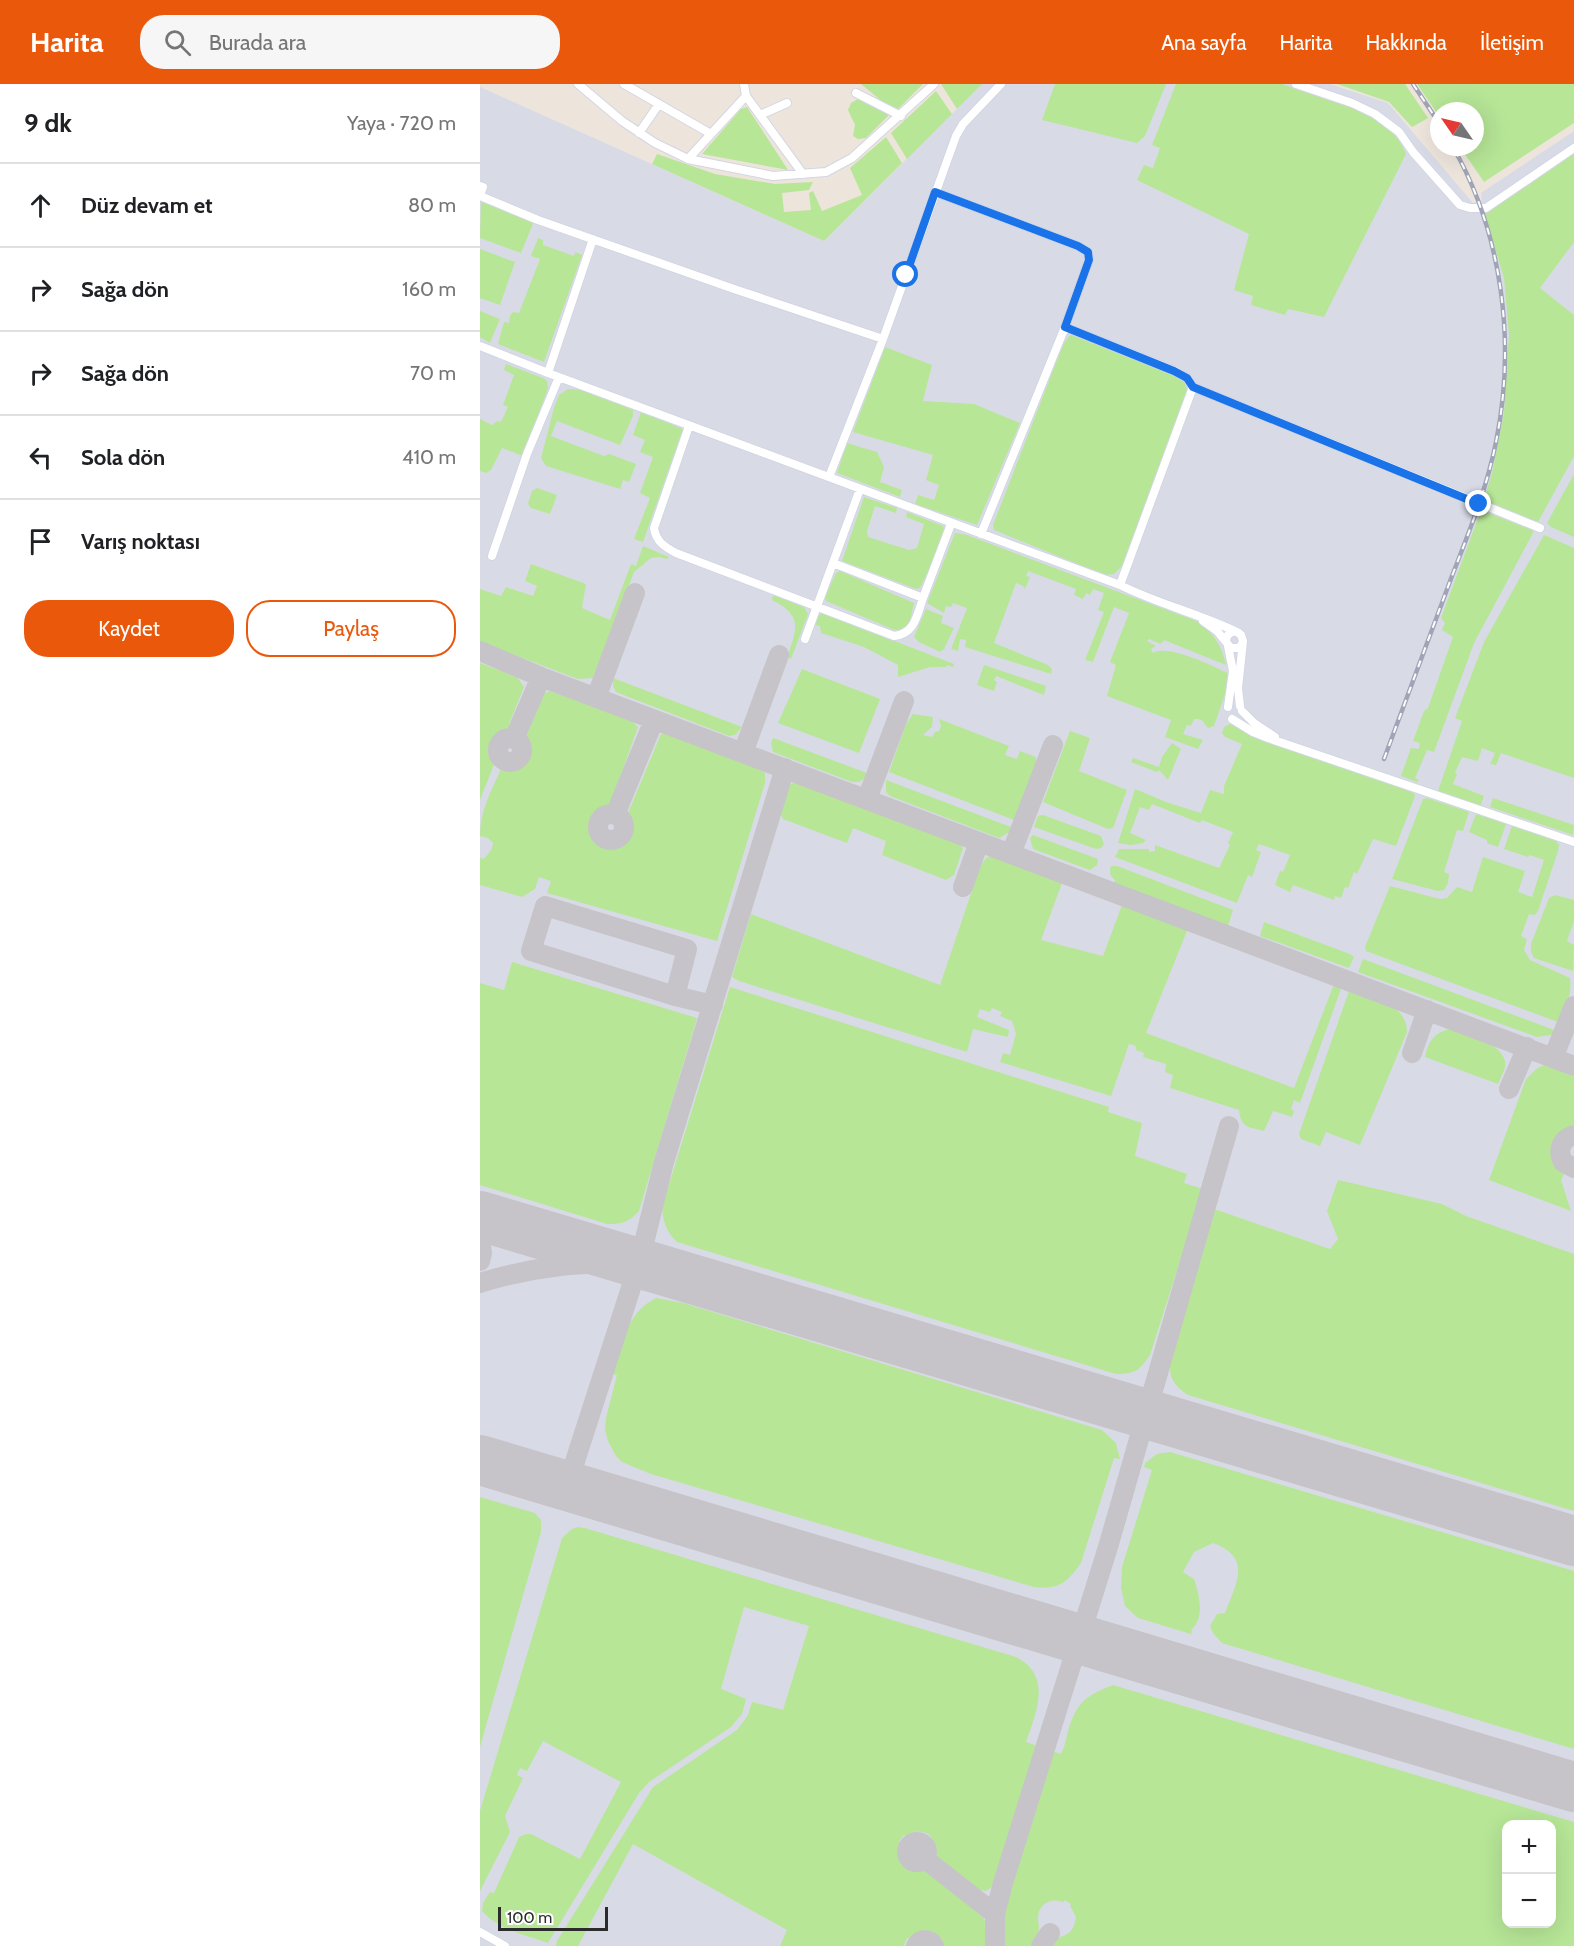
<!DOCTYPE html>
<html lang="tr">
<meta charset="utf-8">
<style>
body{margin:0;font-family:Cabin,sans-serif;background:#f6f6f6;color:#202124}
.controls{position:absolute;right:18px;bottom:18px;display:grid;overflow:hidden;border-radius:12px;box-shadow:0 6px 24px #0002}
.controls button{width:54px;height:54px;display:grid;place-items:center;padding:0;border:0;border-bottom:2px solid #e0e0e0;background:#fff;color:#202124;font:30px sans-serif}
.compass{position:absolute;left:950px;top:18px;width:54px;height:54px;border-radius:50%;background:#fff;box-shadow:0 6px 24px #0002;rotate:304deg}
.scale{position:absolute;left:18px;bottom:15px;width:110px;box-sizing:border-box;padding-left:6px;border:3px solid #2b2b2b;border-top:0;font-size:16px;line-height:21px;white-space:nowrap;color:#2b2b2b;-webkit-text-stroke:4px #fff;paint-order:stroke}
.stop{position:absolute;width:18px;height:18px;margin:-14px;border:4px solid #1a73e8;border-radius:50%;background:#fff}
.stop.end{background:#1a73e8;border-color:#fff;box-shadow:0 2px 6px #0008}
.list{margin:0;padding:0;list-style:none}
h2{display:flex;justify-content:space-between;align-items:center;height:78px;margin:0;padding:0 24px;font-size:26px}
h2 small{font-size:20px;font-weight:400;color:#757577}
.list li{display:grid;grid-template-columns:39px 1fr auto;gap:18px;align-items:center;box-sizing:border-box;height:84px;padding:0 24px;border-top:2px solid #e0e0e0}
.list b{display:block;font-size:22px;white-space:nowrap}
.list em{font-size:20px;font-style:normal;color:#757577}
.actions{display:flex;gap:12px;padding:18px 24px}
.actions a{flex:1;padding:14px 0;border:2px solid #ea580c;border-radius:24px;text-align:center;font-size:21px;color:#ea580c}
.actions .main{background:#ea580c;color:#fff}
.icon{flex:none;width:33px;height:33px;fill:none;stroke:currentColor;stroke-width:2;stroke-linecap:round;stroke-linejoin:round}
.map{position:relative;flex:none;width:1094px;height:1862px;overflow:hidden}
header{display:flex;align-items:center;gap:36px;box-sizing:border-box;height:84px;padding:0 30px;background:#ea580c;color:#fff}
header strong{font-size:28px}
nav{display:flex;gap:33px;margin-inline-start:auto;font-size:21px}
.search{width:420px;height:54px;background:#f6f6f6;display:flex;align-items:center;gap:15px;box-sizing:border-box;padding:0 21px;border-radius:24px;color:#757577;font-size:22px}
main{display:flex}
aside{flex:1;background:#fff}
.map>svg:first-child{display:block}
.airport{fill:#d8dbe6;fill-rule:evenodd}
.green{fill:#b7e697;fill-rule:evenodd}
.lines{fill:none;stroke-linecap:round;stroke-linejoin:round}
.taxiway{stroke:#c6c4c9;stroke-width:20}
.runway{stroke:#c6c4c9;stroke-width:50}
.minor-casing{stroke:#d2d6e4;stroke-width:10}
.minor{stroke:#fff;stroke-width:8}
.rail-casing{stroke:#9fa4b6;stroke-width:4.5}
.rail{stroke:#fff;stroke-width:2;stroke-dasharray:7;stroke-linecap:butt}
.route{stroke:#1a73e8;stroke-width:8}
</style>
<header>
<strong>Harita</strong>
<div class="search"><svg class="icon" aria-label="search" viewBox="0 0 24 24"><circle cx="10" cy="10" r="6"/><path d="M15 15l6 6"/></svg>Burada ara</div>
<nav><a>Ana sayfa</a><a>Harita</a><a>Hakkında</a><a>İletişim</a></nav>
</header>
<main>
<aside>
<h2>9 dk<small>Yaya · 720 m</small></h2>
<ul class="list">
<li><svg class="icon" aria-label="ahead" viewBox="0 0 24 24"><path d="M12 20V5M6 11l6-6 6 6"/></svg><div><b>Düz devam et</b></div><em>80 m</em></li>
<li><svg class="icon" aria-label="right" viewBox="0 0 24 24"><path d="M7 20v-9h11M14 6l5 5-5 5"/></svg><div><b>Sağa dön</b></div><em>160 m</em></li>
<li><svg class="icon" aria-label="right" viewBox="0 0 24 24"><path d="M7 20v-9h11M14 6l5 5-5 5"/></svg><div><b>Sağa dön</b></div><em>70 m</em></li>
<li><svg class="icon" aria-label="left" viewBox="0 0 24 24"><path d="M17 20v-9H6M10 6l-5 5 5 5"/></svg><div><b>Sola dön</b></div><em>410 m</em></li>
<li><svg class="icon" aria-label="arrive" viewBox="0 0 24 24"><path d="M6 21V4h12l-3 4 3 4H6"/></svg><div><b>Varış noktası</b></div></li>
</ul>
<div class="actions"><a class="main">Kaydet</a><a>Paylaş</a></div>
</aside>
<div class="map">
<svg width="1094" height="1862" viewBox="0 0 1094 1862">
<rect width="100%" height="100%" fill="#ede5dc"/>
<path class="airport" d="M 502,0 L 850,0 L 908,19 L 993,119 L 1002,116 L 1001,109 L 1094,47 L 1094,1862 L 0,1862 L 0,3 L 344,157 ZM 1026,1740 L 1072,1740 L 1072,1840 L 1026,1840 Z"/>
<path class="green" d="M 381,0 L 443,0 L 418,25 L 404,19 Z
M 461,0 L 502,0 L 477,25 Z
M 575,0 L 686,0 L 665,52 L 657,59 L 562,36 Z
M 696,0 L 802,0 L 881,27 C 900,36 919,50 926,70 L 844,233 L 808,225 L 805,231 L 771,221 L 773,212 L 754,206 L 769,150 L 657,96 L 664,81 L 673,84 L 680,64 L 672,61 Z
M 857,0 L 925,0 L 948,34 L 932,43 L 909,18 Z
M 937,0 L 1094,0 L 1094,39 L 1004,98 L 980,63 L 995,63 L 995,27 L 959,27 L 959,32 Z
M 456,7 L 472,30 L 427,75 L 411,49 Z
M 378,15 L 409,31 L 386,54 L 378,55 L 373,52 L 375,41 L 368,26 L 371,19 Z
M 267,23 L 308,86 L 222,70 L 261,25 Z
M 406,53 L 422,79 L 344,157 L 172,80 L 177,70 L 235,90 L 295,100 L 333,98 L 329,106 L 302,109 L 304,128 L 331,126 L 329,109 L 333,107 L 342,127 L 382,111 L 370,84 Z
M 1094,68 L 1094,158 L 1060,204 L 1094,231 L 1094,372 L 1058,438 L 1004,416 L 1013,385 L 1024,329 L 1029,250 L 1024,194 L 1004,128 Z
M 1,117 L 54,137 L 41,169 L 0,154 Z
M 58,154 L 63,156 L 63,161 L 94,172 L 95,168 L 102,171 L 64,278 L 18,260 L 24,238 L 29,239 L 30,231 L 33,228 L 39,229 L 60,175 L 51,172 Z
M 0,165 L 35,178 L 20,221 L 0,214 Z
M 0,227 L 20,235 L 10,259 L 0,253 Z
M 594,250 L 693,291 L 706,299 L 707,310 L 643,481 L 634,490 L 625,491 L 519,448 L 514,446 L 513,441 L 583,261 L 589,252 Z
M 405,263 L 452,281 L 443,317 L 494,320 L 540,339 L 497,441 L 435,420 L 438,411 L 454,416 L 459,401 L 446,396 L 453,371 L 373,348 Z
M 26,280 L 63,294 L 67,297 L 68,304 L 43,372 L 22,364 L 11,386 L 6,389 L 0,387 L 0,335 L 12,341 L 17,337 L 21,338 L 28,323 L 23,321 L 34,291 L 24,286 Z
M 88,305 L 103,306 L 153,326 L 153,332 L 140,361 L 77,337 L 71,352 L 124,372 L 129,370 L 156,380 L 149,398 L 143,396 L 140,405 L 66,382 L 61,374 L 74,324 L 79,311 Z
M 161,328 L 203,345 L 163,458 L 154,455 L 170,414 L 160,409 L 173,373 L 160,368 L 165,356 L 153,351 Z
M 367,359 L 397,368 L 404,383 L 400,398 L 422,406 L 420,413 L 357,389 Z
M 1094,390 L 1094,453 L 1071,443 L 1067,439 Z
M 57,404 L 77,411 L 70,430 L 51,424 L 48,420 L 52,407 Z
M 384,413 L 417,424 L 416,429 L 395,422 L 387,447 L 388,453 L 429,466 L 437,464 L 444,440 L 426,433 L 427,428 L 463,442 L 464,445 L 457,469 L 440,504 L 436,505 L 362,477 Z
M 1001,426 L 1054,447 L 994,559 L 954,668 L 947,666 L 935,694 L 939,696 L 937,698 L 921,692 L 931,664 L 939,665 L 940,659 L 933,657 L 944,627 L 948,624 L 973,553 L 962,546 L 965,539 L 961,534 Z
M 475,449 L 487,451 L 719,538 C 734,550 742,562 746,581 L 684,556 L 681,560 L 669,555 L 667,557 L 676,562 L 671,565 L 673,569 C 688,560 733,582 749,590 L 748,602 L 734,642 L 728,644 C 723,639 723,634 714,635 L 711,642 L 707,641 L 703,650 L 723,656 L 718,665 L 685,653 L 691,636 L 627,612 L 636,581 L 630,578 L 649,529 L 634,523 L 613,578 L 605,576 L 624,528 L 618,526 L 624,509 L 613,505 L 610,511 L 606,509 L 603,515 L 594,511 L 596,505 L 548,487 L 546,492 L 550,493 L 545,505 L 543,502 L 536,499 L 514,559 L 568,581 L 572,585 L 571,590 L 485,563 L 486,556 L 480,555 L 478,567 L 471,565 L 487,524 L 473,519 L 471,523 L 466,522 L 464,529 L 447,519 Z
M 1064,451 L 1094,464 L 1094,694 L 1021,669 L 1016,681 L 1010,680 L 1015,669 L 1002,664 L 998,677 L 982,673 L 975,689 L 977,690 L 973,700 L 1004,712 L 1000,723 L 958,707 L 982,637 L 975,634 L 1004,558 Z
M 163,462 L 189,473 L 187,475 L 179,473 L 171,474 L 154,488 L 113,594 L 98,595 L 0,558 L 0,505 L 21,512 L 26,503 L 53,512 L 57,502 L 45,497 L 51,480 L 106,500 L 102,524 L 130,536 L 151,480 L 156,482 Z
M 360,487 L 434,519 L 429,541 L 422,547 L 412,545 L 346,517 L 345,513 L 356,489 Z
M 293,511 L 324,523 L 328,530 L 311,575 L 307,573 C 318,544 322,531 292,516 Z
M 446,525 L 463,532 L 461,539 L 474,544 L 464,565 L 460,568 L 439,558 L 434,553 Z
M 342,529 L 474,580 L 473,583 L 467,581 L 466,583 L 450,583 L 418,593 L 418,581 L 384,563 L 341,549 L 340,542 L 335,541 L 337,533 Z
M 0,579 L 37,593 L 44,603 L 29,640 L 31,645 C 15,652 7,661 15,678 L 0,716 Z
M 504,581 L 566,602 L 564,611 L 516,592 L 514,596 L 517,598 L 514,607 L 497,601 Z
M 322,585 L 400,615 L 379,669 L 298,639 Z
M 133,594 L 262,643 L 255,651 L 249,652 L 136,608 L 133,602 Z
M 69,607 L 149,634 L 158,643 L 129,724 C 119,728 109,736 113,749 C 114,754 119,758 120,762 L 127,765 L 129,762 L 136,763 L 142,759 L 152,745 L 148,729 L 181,650 L 187,649 L 198,653 L 274,682 L 285,689 L 285,699 L 237,857 L 67,809 L 71,797 L 59,793 L 55,805 L 42,813 L 0,801 L 0,774 L 3,775 C 8,771 13,765 13,759 L 8,754 L 0,752 C 0,727 11,707 21,685 L 33,686 L 45,677 L 51,668 L 45,649 L 47,650 L 64,610 Z
M 433,630 L 453,633 L 452,643 L 443,651 L 452,653 L 455,648 L 459,647 L 461,642 L 459,635 L 529,662 L 525,671 L 537,675 L 540,667 L 556,673 L 556,679 L 534,736 L 409,688 L 426,640 Z
M 750,640 L 934,709 L 935,712 L 916,762 L 893,755 L 877,790 L 874,788 L 868,804 L 865,803 L 861,814 L 855,812 L 854,816 L 813,801 L 810,808 L 795,801 L 800,787 L 803,788 L 810,771 L 779,760 L 776,766 L 781,768 L 772,793 L 768,791 L 757,819 L 635,773 L 639,765 L 669,765 L 669,768 L 675,767 L 675,761 L 739,784 L 750,761 L 748,759 L 753,748 L 722,736 L 720,739 L 672,720 L 669,726 L 660,723 L 650,749 L 666,756 L 663,759 L 651,761 L 638,759 L 655,705 L 686,718 L 721,729 L 730,706 L 744,710 L 744,702 L 762,660 L 745,653 L 742,649 L 744,643 Z
M 590,647 L 610,654 L 599,687 L 647,706 L 633,744 L 628,745 L 563,718 Z
M 293,654 L 387,689 L 385,694 L 379,698 L 372,698 L 293,668 L 291,659 Z
M 692,659 L 701,665 L 688,696 L 679,686 L 677,688 L 651,678 L 653,674 L 679,683 L 682,673 Z
M 406,696 L 531,743 L 530,748 L 519,754 L 410,712 L 406,708 Z
M 317,698 L 479,759 L 483,764 L 474,791 L 466,796 L 402,771 L 406,757 L 373,744 L 367,759 L 303,735 C 296,722 302,713 308,701 Z
M 947,714 L 989,728 L 983,747 L 977,746 L 964,788 L 969,790 L 968,799 L 964,806 L 958,807 L 912,795 L 943,715 Z
M 1013,714 L 1094,741 L 1093,751 L 1010,723 Z
M 996,730 L 1026,740 L 1018,763 L 1007,759 L 1007,756 L 989,748 Z
M 563,731 L 621,752 L 624,760 L 621,764 L 616,765 L 554,743 L 558,732 Z
M 1032,742 L 1076,757 L 1079,761 L 1078,767 L 1058,827 L 1055,831 L 1049,830 L 1041,852 L 1047,855 L 1044,866 L 1050,876 L 1090,894 C 1092,907 1087,928 1078,938 L 886,867 L 885,863 L 910,802 L 960,815 L 967,814 L 977,803 L 992,808 L 1003,773 L 1045,787 L 1038,808 L 1052,813 L 1064,776 L 1050,771 L 1048,773 L 1024,765 Z
M 553,751 L 618,775 L 617,781 L 610,786 L 553,765 L 550,754 Z
M 512,771 L 582,799 L 561,856 L 623,872 L 642,821 L 685,836 L 687,834 L 709,842 L 666,949 L 814,1004 L 854,900 L 862,902 L 820,1019 L 814,1016 L 811,1025 L 814,1027 L 812,1033 L 793,1027 L 784,1047 C 768,1043 761,1044 759,1026 L 690,1004 L 693,991 L 685,988 L 686,980 L 663,973 L 664,969 L 656,966 L 656,962 L 649,960 L 631,1012 L 520,978 L 523,969 L 530,971 L 536,950 L 532,937 L 520,932 L 522,928 L 512,924 L 510,928 L 500,925 L 497,933 L 529,946 L 528,953 L 493,945 L 487,968 L 259,897 L 252,893 L 271,830 L 460,901 L 500,783 L 506,774 Z
M 631,782 L 637,782 L 753,826 L 748,842 L 634,800 L 635,796 C 630,792 629,788 631,782 Z
M 1075,811 L 1094,816 L 1094,837 L 1087,857 L 1094,861 L 1093,887 L 1054,874 L 1051,868 L 1051,860 L 1069,814 Z
M 784,838 L 870,870 L 874,873 L 869,884 L 780,852 Z
M 883,875 L 1077,947 L 1071,951 L 1057,953 L 878,888 Z
M 32,878 L 217,934 L 159,1127 C 149,1138 143,1140 127,1140 L 0,1101 L 0,899 L 24,906 Z
M 250,903 L 629,1023 L 628,1028 L 662,1039 L 655,1072 L 707,1090 L 704,1099 L 723,1105 L 670,1271 C 660,1286 655,1290 636,1290 L 197,1158 C 186,1147 183,1138 182,1123 Z
M 869,907 C 892,915 927,919 927,948 L 880,1061 L 846,1048 L 840,1062 L 821,1055 L 819,1050 Z
M 970,945 C 986,951 1029,960 1025,983 C 1024,988 1020,995 1018,1000 L 945,973 C 948,957 955,948 970,945 Z
M 1064,981 L 1094,991 L 1094,1048 L 1084,1052 L 1075,1067 L 1077,1080 L 1086,1086 L 1081,1096 L 1091,1127 L 1009,1096 L 1046,995 L 1056,985 Z
M 858,1096 L 962,1120 L 986,1132 L 1094,1170 L 1094,1427 L 708,1311 C 688,1298 689,1288 690,1266 L 734,1125 L 850,1165 L 858,1155 L 847,1127 Z
M 176,1214 L 203,1219 L 622,1346 L 636,1359 L 640,1375 L 634,1374 L 601,1479 C 587,1499 578,1506 554,1503 L 171,1390 L 142,1378 L 136,1372 L 128,1357 L 125,1346 L 126,1334 L 137,1291 L 132,1290 C 143,1259 145,1230 176,1214 Z
M 690,1368 L 1094,1487 L 1094,1665 L 742,1559 L 733,1549 L 730,1542 L 737,1530 L 745,1529 C 756,1499 773,1474 733,1459 L 714,1468 L 703,1488 L 714,1495 C 719,1510 725,1533 712,1545 L 711,1550 L 658,1534 L 645,1522 L 641,1504 L 642,1483 L 672,1386 L 664,1383 L 665,1379 L 677,1370 Z
M 0,1413 L 55,1429 L 61,1436 L 61,1448 L 0,1663 Z
M 98,1443 L 105,1444 L 536,1573 C 573,1592 556,1629 546,1658 L 557,1662 L 513,1803 L 505,1807 L 498,1805 C 488,1798 466,1784 459,1775 C 451,1765 460,1745 433,1748 L 428,1752 L 424,1751 L 419,1757 L 421,1760 C 417,1782 426,1788 447,1786 L 502,1829 L 506,1841 L 509,1842 L 509,1862 L 464,1862 C 454,1847 445,1842 430,1855 L 427,1854 L 424,1862 L 300,1862 L 307,1846 L 153,1760 L 98,1862 L 76,1862 L 77,1857 L 173,1703 L 257,1646 L 268,1631 L 272,1618 L 303,1626 L 329,1542 L 264,1523 L 241,1605 L 266,1615 L 262,1630 L 251,1643 L 169,1698 L 159,1709 L 68,1859 C 45,1851 19,1846 2,1827 L 3,1819 L 10,1808 L 14,1809 L 39,1753 L 46,1750 L 51,1750 L 100,1775 L 141,1698 L 63,1657 L 47,1687 L 40,1684 L 37,1691 L 43,1694 L 25,1732 L 30,1748 L 0,1807 L 0,1727 L 82,1454 L 92,1445 Z
M 633,1601 L 1094,1738 L 1094,1862 L 569,1862 L 574,1855 C 588,1851 594,1848 596,1833 L 590,1822 L 591,1820 L 585,1816 L 583,1818 C 571,1813 558,1820 558,1834 C 558,1839 560,1844 558,1849 C 557,1853 553,1858 550,1862 L 524,1862 L 523,1854 L 526,1818 L 572,1667 L 581,1670 C 585,1662 586,1655 588,1647 C 597,1618 605,1612 633,1601 ZM 1026,1740 L 1072,1740 L 1072,1840 L 1026,1840 Z"/>
<g class="lines">
<path class="taxiway" d="M 0,567 L 61,593 L 1094,982
M 116,614 L 155,509
M18 666a12 12 0 1 1 24 0a12 12 0 1 1-24 0Z
M 34,655 L 61,593
M 263,669 L 299,571
M 387,715 L 424,617
M118 743a13 13 0 1 1 26 0a13 13 0 1 1-26 0Z
M 135,731 L 174,636
M 531,770 L 573,661
M 483,803 L 499,758
M 195,912 L 207,865 L 65,822 L 51,867 L 195,912 L 233,921
M 932,969 L 947,926
M 1073,974 L 1094,922
M 1029,1005 L 1047,963
M 1094,1051 C 1081,1055 1077,1066 1083,1078 L 1094,1084
M 0,1154 L 2,1169 L 0,1177
M 0,1199 C 53,1182 100,1179 155,1178
M 87,1402 L 159,1179 L 184,1078 L 305,684
M427 1768a10 10 0 1 1 20 0a10 10 0 1 1-20 0Z
M 445,1775 L 515,1830
M 436,1862 C 441,1854 449,1854 454,1862
M 515,1862 L 515,1830 L 523,1799 L 628,1463 L 749,1042
M 561,1862 L 570,1849"/>
<path class="runway" d="M 0,1132 L 1094,1457
M 0,1376 L 1094,1703"/>
<g class="minor-casing">
<path id="minor" d="M 98,0 L 142,37 L 175,59 L 208,75 L 293,92 L 346,88 L 372,74 L 454,0
M 144,0 L 231,50
M 264,0 L 266,12 L 323,90
M 816,0 L 872,19 L 895,30 L 919,48 L 933,68 L 980,121 L 990,124 L 1006,124 L 1094,64
M 376,9 L 421,32
M 280,31 L 307,19
M 159,49 L 179,20
M 208,75 L 266,12
M 0,102 L 3,103 L 0,111
M 455,108 L 598,162 L 608,168 L 609,176 L 585,243 L 501,450
M 0,112 L 58,136 L 254,205 L 403,255
M 585,243 L 695,287 L 707,294 L 713,303 L 640,501
M 0,262 L 68,289 L 640,501 C 678,520 720,530 759,549
M 68,289 L 113,155
M 713,303 L 1060,444
M 209,342 L 174,444 C 176,458 185,463 196,469 L 414,552 C 435,550 437,531 443,514
M 349,393 L 403,255 L 476,52 L 483,40 L 521,0
M 12,472 L 47,370 L 79,293
M 353,479 L 443,514 L 471,440
M 723,537 L 737,547 L 746,558
M 325,555 L 380,405
M 760,622 L 758,604 L 763,557 L 761,551 L 757,548 C 750,547 746,551 746,558 L 751,564 L 759,564 L 762,560
M 748,623 L 753,587 L 748,562
M 762,627 L 774,639 L 795,653
M 752,635 L 773,648 L 788,654 L 1094,758
M 0,1848 L 25,1862"/>
</g>
<use href="#minor" class="minor"/>
<g class="rail-casing">
<path id="rail" d="M 933,0 L 959,39
M 904,675 C 927,614 949,553 972,492 C 989,448 1007,404 1016,358 C 1036,260 1023,151 973,63"/>
</g>
<use href="#rail" class="rail"/>
</g>
<g class="lines">
<path class="route" d="M 426,191 L 455,108 L 598,162 L 608,168 L 609,176 L 585,243 L 694,287 L 707,294 L 713,303 L 999,420"/>
</g>
</svg>
<div class="controls">
<button>+</button>
<button>−</button>
</div>
<svg class="compass" viewBox="-18 -18 36 36"><path d="M0-13l5 13h-10z" fill="#e53935"/><path d="M0 13l5-13h-10z" fill="#757577"/></svg>
<div class="scale">100 m</div>
<div class="stop" style="left:426px;top:191px"></div>
<div class="stop end" style="left:999px;top:420px"></div>
</div>
</main>
